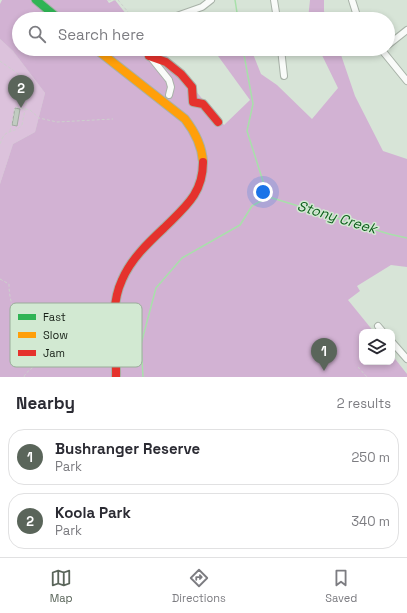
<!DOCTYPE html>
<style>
body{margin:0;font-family:"Space Grotesk",sans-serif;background:#f2f2f3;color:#2b2b33}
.controls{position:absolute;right:12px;bottom:12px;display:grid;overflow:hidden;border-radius:8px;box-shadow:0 2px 6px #0003}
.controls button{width:36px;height:36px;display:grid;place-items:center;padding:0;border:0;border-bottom:1px solid #e1e1e2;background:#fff;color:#2b2b33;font:20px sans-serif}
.you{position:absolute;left:263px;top:192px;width:14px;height:14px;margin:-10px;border:3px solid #fff;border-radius:50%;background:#1a73e8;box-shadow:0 0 0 6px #1a73e833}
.badge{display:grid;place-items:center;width:26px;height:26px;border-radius:50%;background:#5a655a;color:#fff;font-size:13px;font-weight:700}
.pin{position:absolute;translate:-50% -33px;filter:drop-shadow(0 1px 2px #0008)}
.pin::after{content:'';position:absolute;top:21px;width:14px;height:12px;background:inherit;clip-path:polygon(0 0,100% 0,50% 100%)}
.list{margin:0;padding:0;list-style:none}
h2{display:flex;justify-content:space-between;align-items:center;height:52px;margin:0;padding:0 16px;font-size:17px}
h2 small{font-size:13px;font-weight:400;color:#7c7c81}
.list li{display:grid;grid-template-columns:26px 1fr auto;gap:12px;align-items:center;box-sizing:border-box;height:56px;margin:0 8px 8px;padding:0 8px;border:1px solid #e1e1e2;border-radius:16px}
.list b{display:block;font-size:15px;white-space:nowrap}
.list p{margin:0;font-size:13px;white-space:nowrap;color:#7c7c81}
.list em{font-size:13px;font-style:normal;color:#7c7c81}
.icon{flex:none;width:22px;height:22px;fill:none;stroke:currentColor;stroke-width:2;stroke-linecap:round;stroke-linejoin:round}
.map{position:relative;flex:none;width:407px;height:377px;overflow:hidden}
.search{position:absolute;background:#fff;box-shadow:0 2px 6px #0003;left:12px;right:12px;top:12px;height:44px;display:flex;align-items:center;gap:10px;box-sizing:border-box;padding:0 14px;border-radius:22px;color:#7c7c81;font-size:15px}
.sheet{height:180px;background:#fff}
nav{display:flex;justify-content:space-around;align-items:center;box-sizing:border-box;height:56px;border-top:1px solid #e1e1e2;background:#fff;font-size:11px;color:#7c7c81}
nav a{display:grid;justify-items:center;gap:2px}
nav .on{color:#5a655a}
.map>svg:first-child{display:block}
.green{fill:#dcc2dc}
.forest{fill:#d2b2d3}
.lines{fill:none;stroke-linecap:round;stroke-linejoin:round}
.stream{stroke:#a8e0aa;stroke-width:1.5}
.building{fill:#c1ccc1;stroke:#a0aaa0}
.street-casing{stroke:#a8b2a8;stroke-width:8}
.fast-casing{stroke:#a8b2a8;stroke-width:10}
.slow-casing{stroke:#a8b2a8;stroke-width:10}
.jam-casing{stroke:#a8b2a8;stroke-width:10}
.path{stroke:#cdd0cd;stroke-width:1;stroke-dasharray:3 2;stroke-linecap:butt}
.street{stroke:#f9fbf9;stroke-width:6}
.fast{stroke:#30b455;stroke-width:8}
.slow{stroke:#ff9f0a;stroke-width:8}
.jam{stroke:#e5322d;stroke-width:8}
.labels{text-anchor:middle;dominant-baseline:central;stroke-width:3;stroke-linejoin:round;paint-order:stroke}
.water-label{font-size:14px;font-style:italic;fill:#0f5f1d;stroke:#d2e9d2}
.key{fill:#d2e9d2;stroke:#9aad9a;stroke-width:1}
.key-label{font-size:11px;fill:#172017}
</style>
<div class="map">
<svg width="407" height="377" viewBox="0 0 407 377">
<rect width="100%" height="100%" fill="#d7e4d7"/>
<path class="green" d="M 0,39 L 13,51 L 45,93 L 35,132 L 13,144 L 0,184 Z"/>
<path class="forest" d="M 2,0 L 107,0 L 109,3 L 115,0 L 130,19 L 19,19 L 19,49 L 161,49 L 224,125 L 250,100 L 213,49 L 251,49 L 261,74 L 277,85 L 312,119 L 338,88 L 319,49 L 339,49 L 355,96 L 383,151 L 407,159 L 407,267 L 391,265 L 357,286 L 360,291 L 348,300 L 374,332 L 362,332 L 362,362 L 392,362 L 392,355 L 407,374 L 407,377 L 0,377 L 0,184 L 13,144 L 35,132 L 45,93 L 13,51 L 0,39 L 0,4 Z
M 310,0 L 324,0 L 324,11 L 327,19 L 308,19 Z"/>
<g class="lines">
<path class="stream" d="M 235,0 L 238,19
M 269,197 L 389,234 L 407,238
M 143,377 L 141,344 L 156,288 L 182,258 L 240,225 L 252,206 L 268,197 L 247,131 L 253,104 L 243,49"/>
</g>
<path class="building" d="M 15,108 L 20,109 L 17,126 L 12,125 Z"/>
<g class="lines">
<g class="street-casing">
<path id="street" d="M 274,0 L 277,19
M 352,0 L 358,19
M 168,19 L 202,7 L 211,0
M 388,45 L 407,30
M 144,49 L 169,80 L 171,87 L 169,95
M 281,49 L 284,76
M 381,49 L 407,81
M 378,326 L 383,332
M 392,342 L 407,359"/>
</g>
<g class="fast-casing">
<path id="fast" d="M 36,0 L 59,19"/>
</g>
<g class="slow-casing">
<path id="slow" d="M 96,49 L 185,119 C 195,132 202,145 203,162"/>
</g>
<g class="jam-casing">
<path id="jam" d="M 149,56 L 166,62 L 181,74 L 192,87 L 193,102 L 203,104 L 218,122
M 116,377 C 117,345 108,310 122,280 C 131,259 148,243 164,228 C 185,207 203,194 203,162"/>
</g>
<path class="path" d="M 108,0 L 118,0 L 134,19
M 0,61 C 9,68 27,77 29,90 L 22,125 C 13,135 4,127 0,145
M 10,131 L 15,107 L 30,110 L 39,118 L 57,122 L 113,119
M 0,279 L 9,284 C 9,297 12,308 19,320 C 26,331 37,342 35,356 C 35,359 34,365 32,368 C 29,371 26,372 24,377
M 358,367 L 367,377"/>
<use href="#street" class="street"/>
<use href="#fast" class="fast"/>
<use href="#slow" class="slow"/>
<use href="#jam" class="jam"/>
</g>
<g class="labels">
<g class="water-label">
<text transform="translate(337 217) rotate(17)">Stony Creek</text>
</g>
</g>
<rect x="10" y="303" width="132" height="64" rx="6" class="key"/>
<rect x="18" y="314" width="18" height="6" fill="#30b455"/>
<rect x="18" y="332" width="18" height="6" fill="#ff9f0a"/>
<rect x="18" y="350" width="18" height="6" fill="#e5322d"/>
<g class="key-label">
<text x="43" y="321">Fast</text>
<text x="43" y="339">Slow</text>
<text x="43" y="357">Jam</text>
</g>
</svg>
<div class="controls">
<button><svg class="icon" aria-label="layers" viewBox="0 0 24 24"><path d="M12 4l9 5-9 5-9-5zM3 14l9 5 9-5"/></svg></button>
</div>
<div class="you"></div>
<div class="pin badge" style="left:324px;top:371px">1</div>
<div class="pin badge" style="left:21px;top:108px">2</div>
<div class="search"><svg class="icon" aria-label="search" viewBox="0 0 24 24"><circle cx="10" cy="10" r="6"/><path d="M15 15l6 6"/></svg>Search here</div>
</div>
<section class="sheet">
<h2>Nearby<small>2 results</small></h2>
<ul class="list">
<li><span class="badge">1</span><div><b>Bushranger Reserve</b><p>Park</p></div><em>250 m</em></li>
<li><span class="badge">2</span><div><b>Koola Park</b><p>Park</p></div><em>340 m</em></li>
</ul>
</section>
<nav>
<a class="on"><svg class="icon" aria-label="map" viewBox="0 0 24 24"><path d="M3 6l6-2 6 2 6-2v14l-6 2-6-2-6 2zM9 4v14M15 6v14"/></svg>Map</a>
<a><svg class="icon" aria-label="directions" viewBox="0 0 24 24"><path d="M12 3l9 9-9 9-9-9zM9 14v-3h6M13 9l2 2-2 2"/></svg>Directions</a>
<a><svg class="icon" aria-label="saved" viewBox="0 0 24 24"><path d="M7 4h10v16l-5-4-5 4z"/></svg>Saved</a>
</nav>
